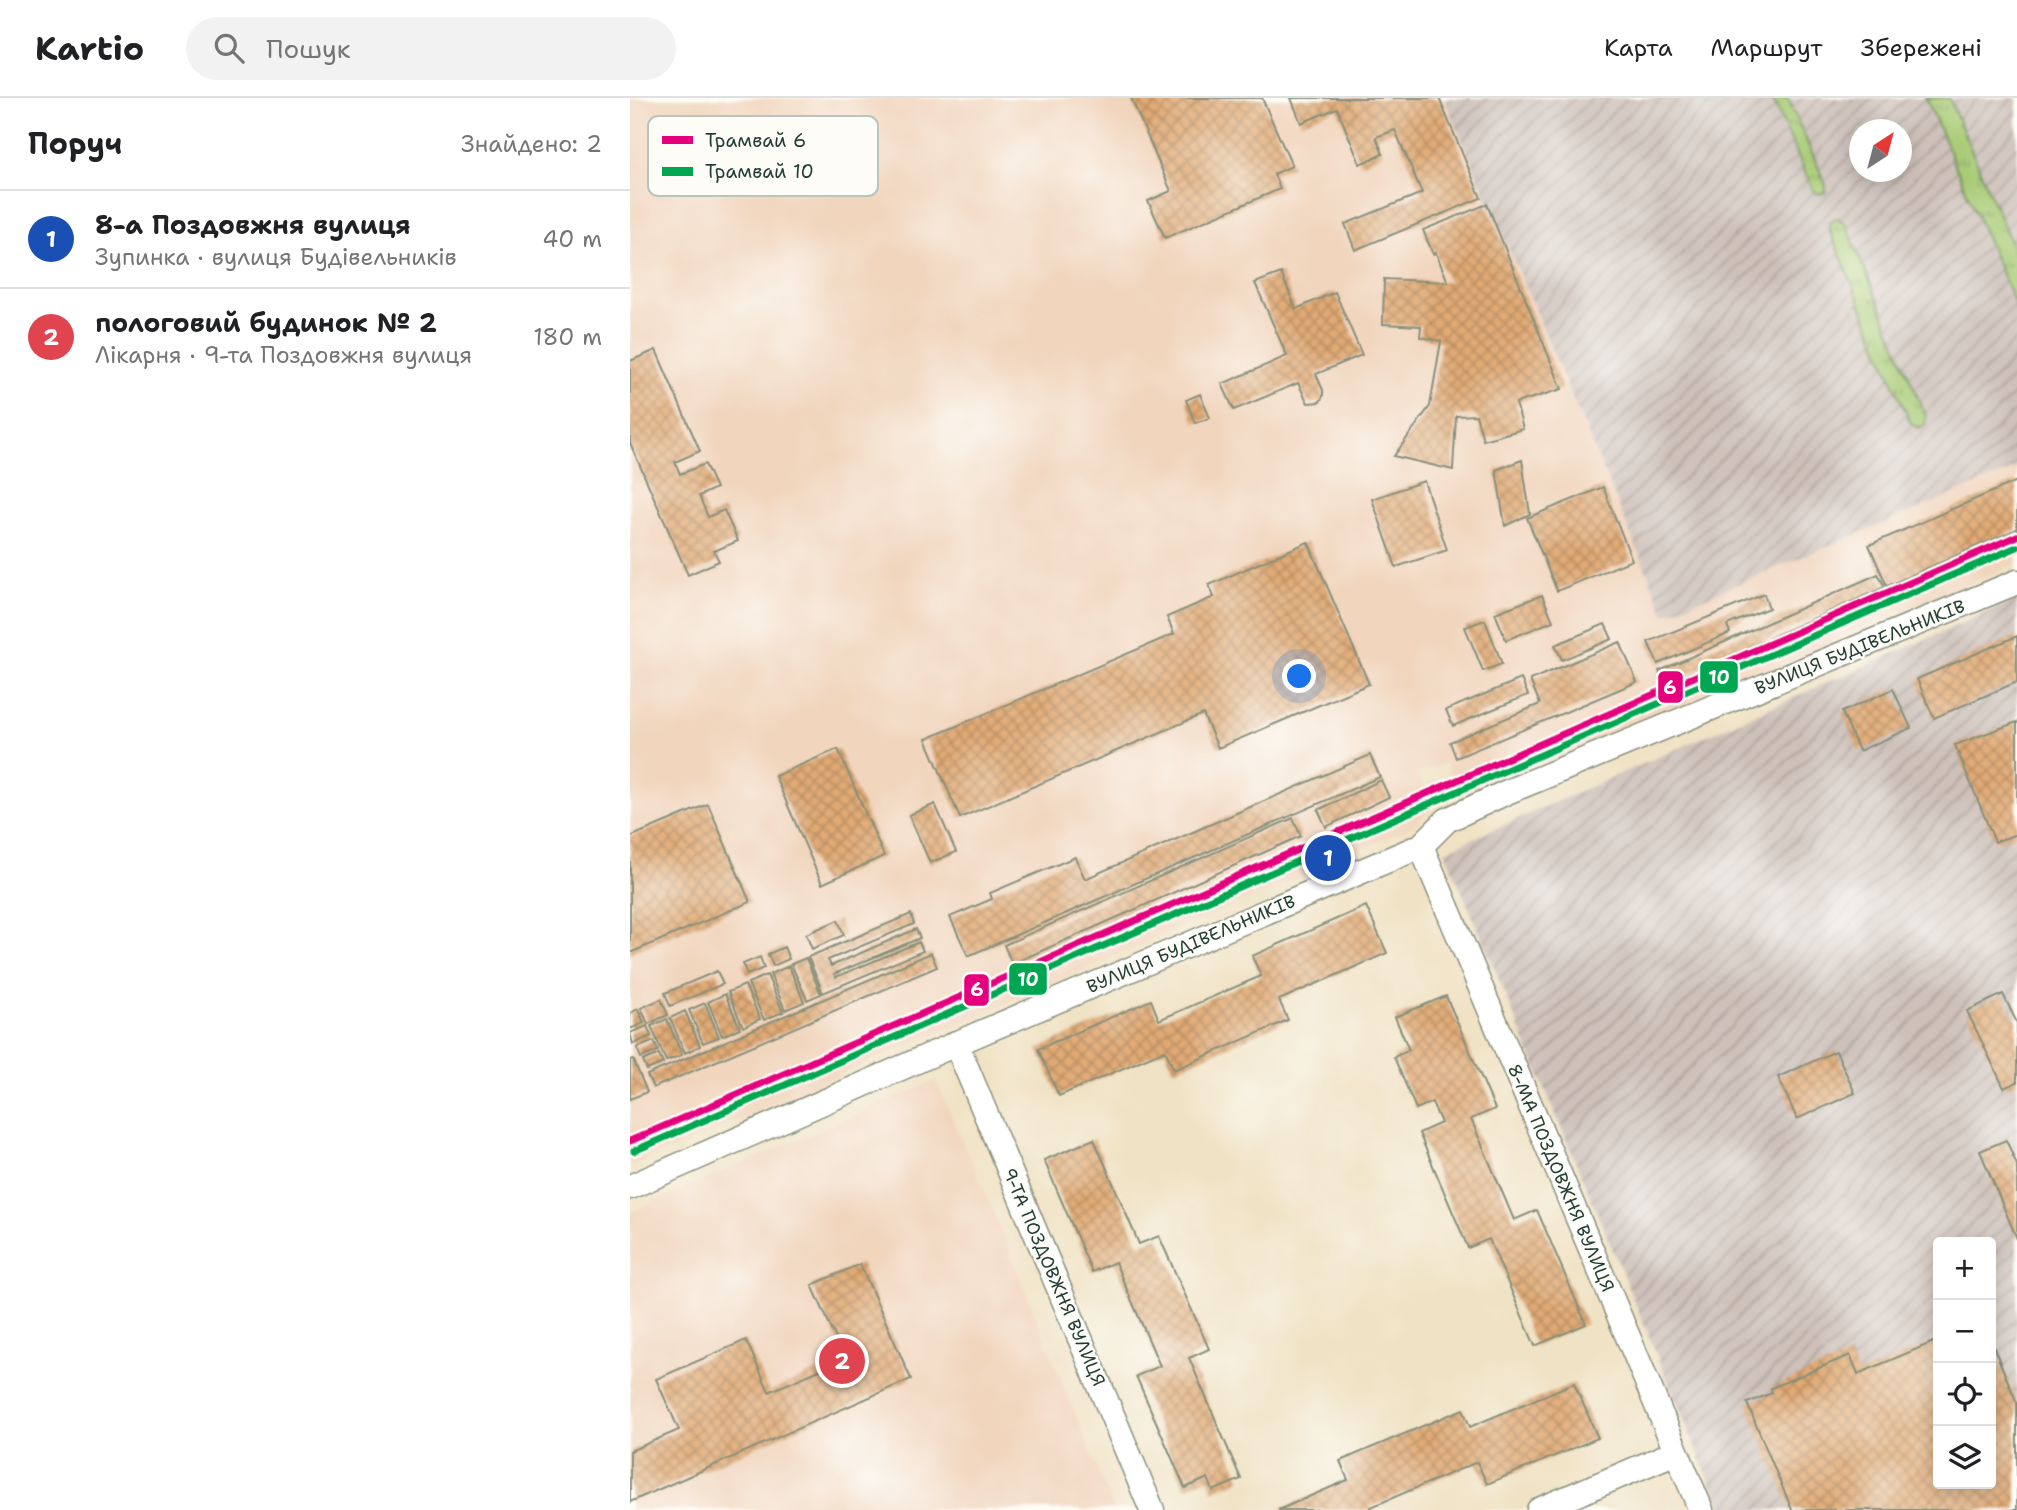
<!DOCTYPE html>
<html lang="uk">
<meta charset="utf-8">
<style>
body{margin:0;font-family:"Shantell Sans",sans-serif;background:#f2f2f2;color:#202124}
.controls{position:absolute;right:21px;bottom:21px;display:grid;overflow:hidden;border-radius:7px;box-shadow:0 4px 18px #0003}
.controls button{width:63px;height:63px;display:grid;place-items:center;padding:0;border:0;border-bottom:2px solid #e0e0e0;background:#fff;color:#202124;font:35px sans-serif}
.compass{position:absolute;left:1219px;top:21px;width:63px;height:63px;border-radius:50%;background:#fff;box-shadow:0 4px 18px #0003;rotate:36deg}
.you{position:absolute;left:670px;top:579px;width:24px;height:24px;margin:-18px;border:5px solid #fff;border-radius:50%;background:#1a73e8;box-shadow:0 0 0 10px #1a73e833}
.badge{display:grid;place-items:center;width:46px;height:46px;border-radius:50%;background:#1a73e8;color:#fff;font-size:23px;font-weight:700}
.pin{position:absolute;translate:-50% -50%;border:4px solid #fff;box-shadow:0 2px 7px #0006}
.list{margin:0;padding:0;list-style:none}
h2{display:flex;justify-content:space-between;align-items:center;height:91px;margin:0;padding:0 28px;font-size:30px}
h2 small{font-size:23px;font-weight:400;color:#757577}
.list li{display:grid;grid-template-columns:46px 1fr auto;gap:21px;align-items:center;box-sizing:border-box;height:98px;padding:0 28px;border-top:2px solid #e0e0e0}
.list b{display:block;font-size:26px;white-space:nowrap}
.list p{margin:0;font-size:23px;white-space:nowrap;color:#757577}
.list em{font-size:23px;font-style:normal;color:#757577}
.icon{flex:none;width:38px;height:38px;fill:none;stroke:currentColor;stroke-width:2;stroke-linecap:round;stroke-linejoin:round}
.map{position:relative;flex:none;width:1387px;height:1412px;overflow:hidden}
header{display:flex;align-items:center;gap:42px;box-sizing:border-box;height:98px;padding:0 35px;background:#fff;border-bottom:2px solid #e0e0e0}
header strong{font-size:33px}
nav{display:flex;gap:38px;margin-inline-start:auto;font-size:24px}
.search{width:490px;height:63px;background:#f2f2f2;display:flex;align-items:center;gap:18px;box-sizing:border-box;padding:0 24px;border-radius:38px;color:#757577;font-size:26px}
main{display:flex}
aside{flex:1;background:#fff}
.map>svg:first-child{display:block}
.built{fill:#f1d5bd}
.industrial{fill:url(#industrial-furrows);fill-rule:evenodd}
.grass{fill:url(#grass-tufts);stroke:#638454;stroke-width:2}
.building{fill:url(#building-cross-hatch)}
.lines{fill:none;stroke-linecap:round;stroke-linejoin:round}
.street-casing{stroke:#88907c;stroke-width:27}
.street{stroke:#fff;stroke-width:24}
.tram-1-casing{stroke:#fdfcf7;stroke-width:12}
.tram-2-casing{stroke:#fdfcf7;stroke-width:12}
.tram-1{stroke:#e5007d;stroke-width:7}
.tram-2{stroke:#00a651;stroke-width:7}
.labels{text-anchor:middle;dominant-baseline:central;stroke-width:5;stroke-linejoin:round;paint-order:stroke}
.street-label{font-size:18px;fill:#1f3d34;stroke:#fdfcf7}
.key{fill:#fdfcf7;stroke:#bac3bc;stroke-width:2}
.key-label{font-size:19px;fill:#1f3d34}
.line-badge{stroke:#fdfcf7;stroke-width:2.5}
.badge-label{font-size:19px;text-anchor:middle;font-weight:bold;fill:#fff}
</style>
<header>
<strong>Kartio</strong>
<div class="search"><svg class="icon" aria-label="search" viewBox="0 0 24 24"><circle cx="10" cy="10" r="6"/><path d="M15 15l6 6"/></svg>Пошук</div>
<nav><a>Карта</a><a>Маршрут</a><a>Збережені</a></nav>
</header>
<main>
<aside>
<h2>Поруч<small>Знайдено: 2</small></h2>
<ul class="list">
<li><span class="badge" style="background:#1a4fb4">1</span><div><b>8-а Поздовжня вулиця</b><p>Зупинка · вулиця Будівельників</p></div><em>40 m</em></li>
<li><span class="badge" style="background:#e0444e">2</span><div><b>пологовий будинок № 2</b><p>Лікарня · 9-та Поздовжня вулиця</p></div><em>180 m</em></li>
</ul>
</aside>
<div class="map">
<svg width="1387" height="1412" viewBox="0 0 1387 1412">
<defs>
<pattern id="industrial-furrows" width="10" height="10" patternUnits="userSpaceOnUse" patternTransform="scale(1.75)"><rect width="10" height="10" fill="#cec1ba"/><path d="M-1 1l2-2M0 10L10 0M9 11l2-2" fill="none" stroke="#a79e98"/></pattern>
<pattern id="grass-tufts" width="24" height="20" patternUnits="userSpaceOnUse" patternTransform="scale(1.75)"><rect width="24" height="20" fill="#a7ca73"/><path d="M3 7l-1-3M5 7V3M7 7l1-3M15 17l-1-3M17 17v-4M19 17l1-3" fill="none" stroke="#87a55f"/></pattern>
<pattern id="building-cross-hatch" width="8" height="8" patternUnits="userSpaceOnUse" patternTransform="scale(1.75)"><rect width="8" height="8" fill="#e1aa75"/><path d="M0 0l8 8M0 8l8-8" fill="none" stroke="#b68c61"/></pattern>
</defs>
<rect width="100%" height="100%" fill="#fdfcf7"/>
<filter id="ink" filterUnits="userSpaceOnUse"><feTurbulence type="fractalNoise" baseFrequency=".0143" numOctaves="2"/><feDisplacementMap in="SourceGraphic" scale="14" xChannelSelector="R" yChannelSelector="G"/><feConvolveMatrix kernelMatrix="1 2 1 2 8 2 1 2 1" color-interpolation-filters="sRGB"/></filter>
<filter id="wash" filterUnits="userSpaceOnUse"><feTurbulence type="fractalNoise" baseFrequency=".00686" numOctaves="4" result="noise"/><feDisplacementMap in="SourceGraphic" scale="28" xChannelSelector="R" yChannelSelector="G"/><feGaussianBlur stdDeviation="1.57" result="paint"/><feColorMatrix in="noise" values="0 0 0 0 0 0 0 0 0 0 0 0 0 0 0 0 0 1.4 0 .05"/><feComposite in="paint" operator="in"/></filter>
<g filter="url(#wash)">
<rect width="100%" height="100%" fill="#f0e2c4"/>
<path class="built" d="M 0,0 L 814,0 L 1036,515 L 1387,370 L 1387,465 L 856,693 L 837,696 L 824,685 L 816,665 L 787,675 L 796,697 L 795,713 L 789,722 L 777,731 L 0,1069 Z
M 306,982 L 363,1113 L 484,1412 L 0,1412 L 0,1114 Z"/>
<path class="industrial" d="M 814,0 L 1387,0 L 1387,370 L 1035,516 ZM 1230,32 L 1272,32 L 1272,74 L 1230,74 Z
M 1387,501 L 1387,1412 L 1092,1412 L 815,753 ZM 1308,1144 L 1361,1144 L 1361,1386 L 1308,1386 Z"/>
<path class="grass" d="M 1142,0 L 1158,0 L 1196,87 L 1196,94 L 1190,96 L 1184,94 Z
M 1296,0 L 1319,0 L 1387,159 L 1387,211 Z
M 1208,120 L 1216,126 L 1296,319 L 1295,327 L 1288,330 L 1280,324 L 1200,133 L 1200,124 Z"/>
<g id="blocks">
<path class="building" d="M 501,0 L 632,0 L 662,68 L 644,76 L 650,91 L 535,140 L 518,103 L 541,93 Z
M 661,0 L 809,0 L 851,100 L 725,152 L 715,126 L 792,95 L 765,32 L 746,39 L 753,56 L 730,66 L 707,10 L 671,25 Z
M 857,106 L 932,291 L 886,305 L 893,331 L 853,342 L 846,317 L 826,318 L 823,372 L 764,358 L 800,308 L 811,243 L 790,239 L 791,228 L 753,226 L 754,181 L 818,184 L 806,155 L 803,156 L 793,132 Z
M 651,175 L 666,211 L 705,194 L 732,257 L 686,276 L 693,292 L 693,298 L 690,304 L 678,305 L 668,285 L 604,312 L 592,286 L 657,258 L 625,185 Z
M 26,252 L 70,353 L 45,364 L 50,376 L 75,366 L 86,390 L 69,398 L 78,419 L 94,412 L 108,443 L 84,453 L 89,463 L 58,477 L 0,345 L 0,263 Z
M 570,296 L 580,320 L 565,325 L 556,302 Z
M 892,362 L 900,416 L 875,428 L 866,372 Z
M 794,383 L 817,452 L 766,469 L 742,401 Z
M 1387,383 L 1387,431 L 1257,488 L 1239,447 Z
M 973,389 L 1002,462 L 927,493 L 897,420 Z
M 678,444 L 739,586 L 588,650 L 573,616 L 330,720 L 296,641 L 544,536 L 537,519 L 584,499 L 579,487 Z
M 1248,476 L 1255,489 L 1035,586 L 1029,573 Z
M 1134,496 L 1139,510 L 1097,527 L 1100,535 L 1028,566 L 1018,544 Z
M 912,497 L 923,523 L 876,542 L 865,515 Z
M 855,522 L 872,566 L 853,573 L 835,529 Z
M 975,526 L 982,541 L 932,562 L 925,547 Z
M 1387,538 L 1387,584 L 1304,620 L 1287,581 Z
M 990,544 L 1007,584 L 826,660 L 820,644 L 910,606 L 900,582 Z
M 891,581 L 898,597 L 823,628 L 816,612 Z
M 1263,591 L 1281,630 L 1229,653 L 1212,614 Z
M 1387,624 L 1387,736 L 1365,744 L 1325,647 Z
M 208,651 L 254,758 L 192,786 L 145,678 Z
M 740,657 L 750,679 L 338,858 L 320,819 L 362,801 L 360,795 L 445,759 L 455,781 Z
M 751,682 L 759,699 L 696,729 L 688,712 Z
M 78,706 L 120,804 L 0,855 L 0,739 Z
M 305,706 L 326,754 L 300,765 L 279,717 Z
M 663,720 L 671,738 L 382,866 L 374,847 Z
M 736,808 L 757,855 L 649,902 L 658,922 L 544,972 L 535,952 L 429,998 L 408,951 L 521,902 L 529,922 L 631,878 L 622,858 Z
M 281,816 L 284,826 L 198,862 L 201,868 L 286,831 L 290,840 L 204,876 L 206,879 L 289,844 L 293,853 L 193,895 L 178,859 Z
M 208,822 L 214,837 L 182,851 L 176,836 Z
M 154,849 L 159,861 L 143,868 L 138,856 Z
M 301,855 L 307,869 L 23,990 L 17,977 Z
M 130,859 L 134,870 L 117,877 L 113,866 Z
M 176,860 L 191,896 L 177,902 L 161,866 Z
M 159,868 L 174,904 L 155,912 L 140,876 Z
M 87,873 L 93,886 L 40,908 L 35,895 Z
M 137,877 L 153,914 L 134,922 L 118,885 Z
M 115,887 L 130,921 L 113,929 L 98,894 Z
M 95,896 L 110,930 L 92,938 L 78,904 Z
M 1373,896 L 1387,925 L 1387,984 L 1374,990 L 1337,913 Z
M 816,898 L 865,1011 L 841,1021 L 884,1122 L 907,1112 L 956,1226 L 905,1248 L 859,1141 L 838,1150 L 789,1035 L 811,1025 L 802,1004 L 786,1011 L 764,959 L 779,952 L 765,919 Z
M 31,901 L 38,917 L 18,926 L 11,910 Z
M 75,905 L 89,939 L 73,945 L 59,912 Z
M 8,911 L 14,925 L 0,931 L 0,915 Z
M 55,913 L 70,948 L 55,955 L 40,920 Z
M 37,921 L 52,957 L 36,963 L 21,928 Z
M 17,928 L 21,938 L 3,946 L 0,935 Z
M 24,943 L 28,953 L 11,960 L 7,950 Z
M 1206,953 L 1225,995 L 1167,1021 L 1148,979 Z
M 29,956 L 33,965 L 17,972 L 13,963 Z
M 3,961 L 17,994 L 0,1001 L 0,962 Z
M 464,1041 L 509,1146 L 529,1138 L 579,1251 L 559,1260 L 611,1381 L 583,1393 L 578,1380 L 555,1390 L 506,1278 L 530,1268 L 485,1164 L 462,1174 L 414,1062 Z
M 1376,1042 L 1387,1067 L 1387,1141 L 1350,1053 Z
M 230,1166 L 281,1281 L 0,1404 L 0,1353 L 49,1332 L 26,1281 L 116,1242 L 139,1294 L 215,1261 L 182,1187 Z
M 1308,1242 L 1308,1386 L 1361,1386 L 1361,1243 L 1387,1305 L 1387,1412 L 1162,1412 L 1117,1305 L 1142,1295 L 1141,1290 L 1220,1257 L 1228,1276 Z
M 944,1285 L 968,1340 L 857,1386 L 847,1364 L 741,1409 L 742,1412 L 648,1412 L 718,1382 L 710,1363 L 833,1311 L 840,1329 Z"/>
</g>
</g>
<g filter="url(#ink)">
<use href="#blocks" fill-opacity="0" stroke="#88907c" stroke-width="2"/>
<g class="lines">
<g class="street-casing">
<path id="street" d="M 791,748 L 1071,1412
M 326,945 L 522,1412
M 0,1089 L 346,937 L 791,748 L 817,722 L 877,694 L 1387,484
M 909,1412 L 1046,1354"/>
</g>
<use href="#street" class="street"/>
<g class="tram-1-casing">
<path id="tram-1" d="M 0,1043 L 1387,438"/>
</g>
<g class="tram-2-casing">
<path id="tram-2" d="M 4,1053 L 1387,449"/>
</g>
<use href="#tram-1" class="tram-1"/>
<use href="#tram-2" class="tram-2"/>
</g>
</g>
<g class="labels">
<g class="street-label">
<text transform="translate(1230 549) rotate(-22)">ВУЛИЦЯ БУДІВЕЛЬНИКІВ</text>
<text transform="translate(561 846) rotate(-23)">ВУЛИЦЯ БУДІВЕЛЬНИКІВ</text>
<text transform="translate(931 1080) rotate(67)">8-МА ПОЗДОВЖНЯ ВУЛИЦЯ</text>
<text transform="translate(424 1179) rotate(67)">9-ТА ПОЗДОВЖНЯ ВУЛИЦЯ</text>
</g>
</g>
<rect x="18" y="18" width="230" height="80" rx="10" class="key"/>
<rect x="32" y="38" width="31" height="8" fill="#e5007d"/>
<rect x="32" y="69" width="31" height="9" fill="#00a651"/>
<g class="key-label">
<text x="75" y="49">Трамвай 6</text>
<text x="75" y="80">Трамвай 10</text>
</g>
<g class="line-badge">
<rect x="1069" y="562" width="40" height="34" rx="7" fill="#00a651"/>
<rect x="1027" y="572" width="27" height="34" rx="7" fill="#e5007d"/>
<rect x="378" y="864" width="40" height="34" rx="7" fill="#00a651"/>
<rect x="333" y="875" width="27" height="34" rx="7" fill="#e5007d"/>
</g>
<g class="badge-label">
<text x="1089" y="586">10</text>
<text x="1040" y="596">6</text>
<text x="398" y="888">10</text>
<text x="347" y="898">6</text>
</g>
</svg>
<div class="controls">
<button>+</button>
<button>−</button>
<button><svg class="icon" aria-label="locate" viewBox="0 0 24 24"><circle cx="12" cy="12" r="6"/><path d="M12 2v4M12 18v4M2 12h4M18 12h4"/></svg></button>
<button><svg class="icon" aria-label="layers" viewBox="0 0 24 24"><path d="M12 4l9 5-9 5-9-5zM3 14l9 5 9-5"/></svg></button>
</div>
<svg class="compass" viewBox="-18 -18 36 36"><path d="M0-13l5 13h-10z" fill="#e53935"/><path d="M0 13l5-13h-10z" fill="#757577"/></svg>
<div class="you"></div>
<div class="pin badge" style="left:698px;top:760px;background:#1a4fb4">1</div>
<div class="pin badge" style="left:212px;top:1263px;background:#e0444e">2</div>
</div>
</main>
